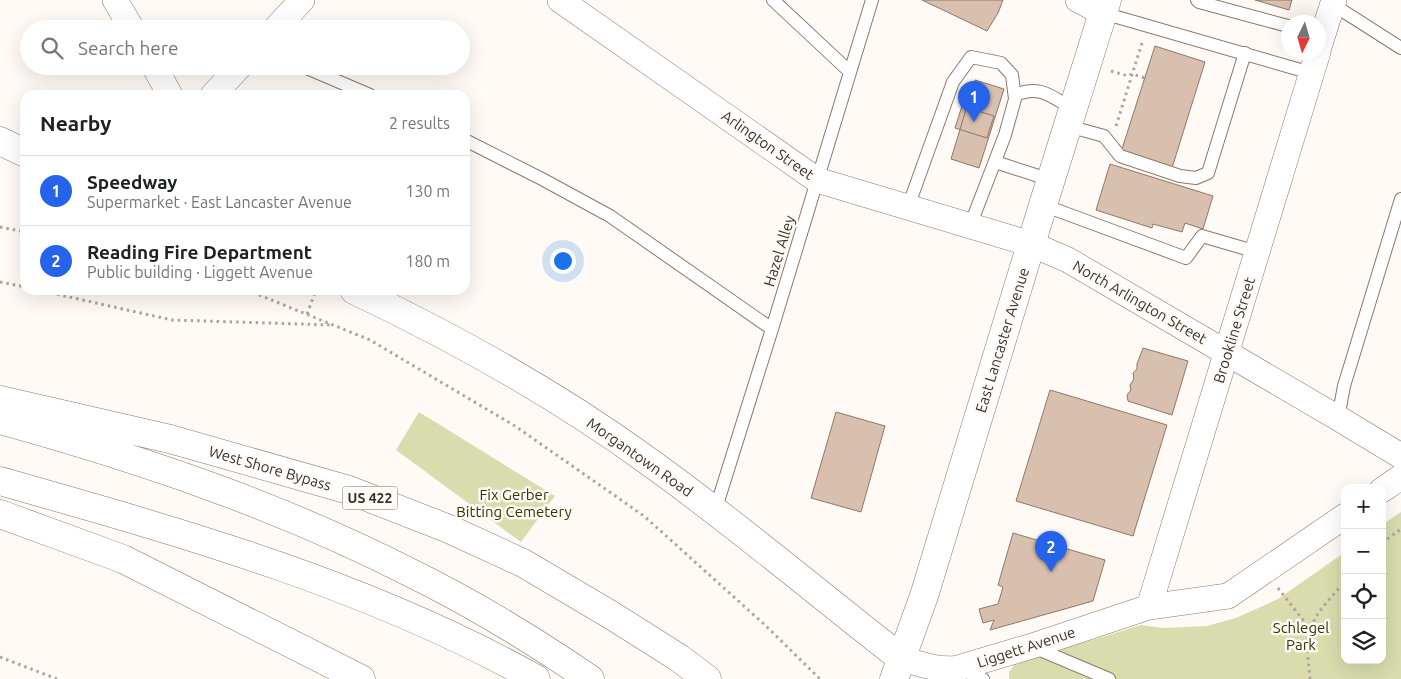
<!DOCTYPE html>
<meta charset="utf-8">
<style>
body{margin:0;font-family:Ubuntu,sans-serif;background:#f6f6f6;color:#202124}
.controls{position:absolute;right:15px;bottom:15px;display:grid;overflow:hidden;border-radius:10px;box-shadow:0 5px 20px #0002}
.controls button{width:45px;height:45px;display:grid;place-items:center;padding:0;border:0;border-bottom:1px solid #e0e0e0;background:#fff;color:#202124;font:25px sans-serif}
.compass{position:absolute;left:1281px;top:15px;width:45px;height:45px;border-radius:50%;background:#fff;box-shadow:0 5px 20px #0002;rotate:185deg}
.you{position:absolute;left:562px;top:260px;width:18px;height:18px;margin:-12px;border:4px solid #fff;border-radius:50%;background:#1a73e8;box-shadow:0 0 0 8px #1a73e833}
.badge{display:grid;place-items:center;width:32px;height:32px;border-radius:50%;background:#2563eb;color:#fff;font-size:16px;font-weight:700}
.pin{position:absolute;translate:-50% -41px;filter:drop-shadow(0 1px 2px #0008)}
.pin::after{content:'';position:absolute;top:26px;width:18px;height:15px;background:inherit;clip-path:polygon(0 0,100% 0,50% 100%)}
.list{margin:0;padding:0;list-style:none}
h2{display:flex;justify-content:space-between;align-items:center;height:65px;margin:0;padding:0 20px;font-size:21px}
h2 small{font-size:16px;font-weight:400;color:#757577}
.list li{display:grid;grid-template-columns:32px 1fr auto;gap:15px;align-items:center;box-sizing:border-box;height:70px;padding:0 20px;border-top:1px solid #e0e0e0}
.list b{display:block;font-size:19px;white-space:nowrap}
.list p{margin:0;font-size:16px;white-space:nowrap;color:#757577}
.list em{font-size:16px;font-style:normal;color:#757577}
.icon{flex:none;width:28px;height:28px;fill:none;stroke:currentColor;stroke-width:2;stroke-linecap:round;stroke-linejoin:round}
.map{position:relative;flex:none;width:1401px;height:679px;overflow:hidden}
.search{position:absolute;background:#fff;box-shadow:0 5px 20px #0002;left:20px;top:20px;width:450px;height:55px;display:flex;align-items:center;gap:12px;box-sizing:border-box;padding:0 18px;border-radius:28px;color:#757577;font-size:19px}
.panel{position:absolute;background:#fff;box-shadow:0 5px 20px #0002;left:20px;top:90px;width:450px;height:205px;border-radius:15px}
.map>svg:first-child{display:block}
.green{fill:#d9dcad}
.building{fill:#d9bfae;stroke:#8f7768}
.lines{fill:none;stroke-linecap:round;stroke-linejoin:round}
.lane-casing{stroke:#8e7767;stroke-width:14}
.street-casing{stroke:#8e7767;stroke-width:26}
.secondary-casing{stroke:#8e7767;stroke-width:29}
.primary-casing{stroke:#8e7767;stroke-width:29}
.highway-casing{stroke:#8e7767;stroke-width:29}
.path{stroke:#aba49f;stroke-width:3;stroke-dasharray:2.5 4;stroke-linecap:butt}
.lane{stroke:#fff;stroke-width:12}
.street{stroke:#fff;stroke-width:25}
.secondary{stroke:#fff;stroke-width:28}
.primary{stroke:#fff;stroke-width:28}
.highway{stroke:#fff;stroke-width:28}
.labels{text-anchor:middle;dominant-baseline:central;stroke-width:5;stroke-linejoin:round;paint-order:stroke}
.shield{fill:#fffaf6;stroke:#766d67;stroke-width:1}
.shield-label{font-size:14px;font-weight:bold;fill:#3b312a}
.street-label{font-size:15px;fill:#3b312a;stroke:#fffaf6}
.park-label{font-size:15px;fill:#343501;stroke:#fffaf6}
</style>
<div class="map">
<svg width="1401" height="679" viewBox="0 0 1401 679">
<rect width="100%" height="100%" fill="#fffaf6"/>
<path class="green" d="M 419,412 L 555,496 L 521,542 L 396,450 Z
M 1401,512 L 1401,679 L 1009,679 L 1009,672 L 1017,661 L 1092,640 L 1141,625 L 1163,628 L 1207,626 L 1236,618 L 1278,599 L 1345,552 L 1345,660 L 1382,660 L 1382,525 Z"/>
<path class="building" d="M 922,0 L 1003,0 L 998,13 L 987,31 Z
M 1255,0 L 1292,0 L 1289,10 Z
M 1155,46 L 1205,62 L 1172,168 L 1121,152 Z
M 975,80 L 1004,89 L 979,168 L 951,159 Z
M 962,106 L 994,116 L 987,138 L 955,128 Z
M 1110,164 L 1213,196 L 1203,229 L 1185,223 L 1182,232 L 1153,224 L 1152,228 L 1096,210 Z
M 1143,348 L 1188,361 L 1172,415 L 1128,401 L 1127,395 L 1131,390 L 1130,385 L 1134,379 L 1133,373 L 1137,369 L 1137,364 Z
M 1050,390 L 1167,425 L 1133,536 L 1016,501 Z
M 836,412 L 885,426 L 861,512 L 811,498 Z
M 1013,533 L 1105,560 L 1093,601 L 990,630 L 994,620 L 983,623 L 979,609 L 998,604 L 1003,587 L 998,585 Z"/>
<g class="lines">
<g class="lane-casing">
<path id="lane" d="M 773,0 L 850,72
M 1197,0 L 1199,2 L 1288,26
M 1332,4 L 1401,48
M 1103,13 L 1311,73
M 302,66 L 370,95
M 1015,95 C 1040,84 1052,97 1073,109
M 1068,126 L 1104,136 L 1120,156 L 1180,176 L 1196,178 L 1208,173 L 1245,53
M 465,140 L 542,179 L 610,216 L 772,329
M 995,162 L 1051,180
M 1043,205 L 1186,258 L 1202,236 L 1257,252
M 908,207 L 953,82 L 971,57 L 1001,63 L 1012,75 L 1015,99 L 1005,135 L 970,226
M 1338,418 L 1344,386 L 1401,199
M 715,511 L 772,329 L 872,0
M 1033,647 L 1109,679
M 960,669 L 983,679"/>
</g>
<g class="street-casing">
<path id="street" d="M 115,0 L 132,29
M 560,0 L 817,180 L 1031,244 L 1068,260 L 1338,418 L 1401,456
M 1078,0 L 1103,13
M 275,29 L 302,0
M 1318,50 L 1334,0
M 154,66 L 170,95
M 213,95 L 240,66
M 1382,490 L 1401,477
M 1149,607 L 1318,52
M 902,659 C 921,664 938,671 958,668 L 1032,646 L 1149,607 L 1228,596 L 1345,516"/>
</g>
<g class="secondary-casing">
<path id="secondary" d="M 0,141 L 25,153
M 354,290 C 457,339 556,394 648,461 C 735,523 817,593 902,659"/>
</g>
<g class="primary-casing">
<path id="primary" d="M 894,679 L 924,596 L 1043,205 L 1107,0"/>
</g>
<g class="highway-casing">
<path id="highway" d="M 0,400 L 170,439 L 349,490 L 449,529 L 523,563 L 611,615 L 679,658 L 707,679
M 0,420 C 141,459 280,506 411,573 C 474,604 533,640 590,679
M 0,481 C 183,533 369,585 536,679
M 0,514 L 123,559 L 361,679"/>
</g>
<path class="path" d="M 1111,71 L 1128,76 L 1132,74 L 1145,78
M 1116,126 L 1142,43
M 0,227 L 25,232
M 0,282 L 25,287
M 38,290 L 172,320 L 332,325
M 247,290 L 370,340 L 515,426 L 644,516 L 765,625 L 820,679
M 307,314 L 316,290
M 1382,543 L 1401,529
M 1278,588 L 1310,629
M 0,657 L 57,679
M 1310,679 C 1309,664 1305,644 1310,629 C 1317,611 1332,596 1345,582"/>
<use href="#lane" class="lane"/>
<use href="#street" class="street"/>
<use href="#secondary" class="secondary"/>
<use href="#primary" class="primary"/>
<use href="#highway" class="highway"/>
</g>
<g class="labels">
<rect class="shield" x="342.5" y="486.5" width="55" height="23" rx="4"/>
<g class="shield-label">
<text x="370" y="498">US 422</text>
</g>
<g class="street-label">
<text transform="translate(768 145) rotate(35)">Arlington Street</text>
<text transform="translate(779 251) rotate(-73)">Hazel Alley</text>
<text transform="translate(1140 302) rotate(30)">North Arlington Street</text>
<text transform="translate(1234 330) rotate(-73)">Brookline Street</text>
<text transform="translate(1002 340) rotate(-73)">East Lancaster Avenue</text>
<text transform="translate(640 457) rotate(35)">Morgantown Road</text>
<text transform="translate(270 468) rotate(16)">West Shore Bypass</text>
<text transform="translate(1026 647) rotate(-18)">Liggett Avenue</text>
</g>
<g class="park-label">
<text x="514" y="494">Fix Gerber<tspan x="514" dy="17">Bitting Cemetery</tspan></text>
<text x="1301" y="627">Schlegel<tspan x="1301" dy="17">Park</tspan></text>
</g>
</g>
</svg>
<div class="controls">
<button>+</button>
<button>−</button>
<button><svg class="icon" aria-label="locate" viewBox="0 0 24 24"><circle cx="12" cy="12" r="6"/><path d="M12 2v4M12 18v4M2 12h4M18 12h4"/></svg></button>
<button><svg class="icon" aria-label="layers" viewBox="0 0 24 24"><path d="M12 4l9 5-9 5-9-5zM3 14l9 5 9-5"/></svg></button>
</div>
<svg class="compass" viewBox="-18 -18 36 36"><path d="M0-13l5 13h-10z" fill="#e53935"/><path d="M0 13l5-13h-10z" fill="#757577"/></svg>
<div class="you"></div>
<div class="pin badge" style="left:974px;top:122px">1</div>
<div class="pin badge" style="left:1051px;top:572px">2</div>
<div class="search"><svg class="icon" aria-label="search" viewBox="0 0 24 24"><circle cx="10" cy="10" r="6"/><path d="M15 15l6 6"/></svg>Search here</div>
<section class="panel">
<h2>Nearby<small>2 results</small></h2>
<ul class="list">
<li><span class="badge">1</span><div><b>Speedway</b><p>Supermarket · East Lancaster Avenue</p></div><em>130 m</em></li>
<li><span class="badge">2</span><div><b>Reading Fire Department</b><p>Public building · Liggett Avenue</p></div><em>180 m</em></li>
</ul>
</section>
</div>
